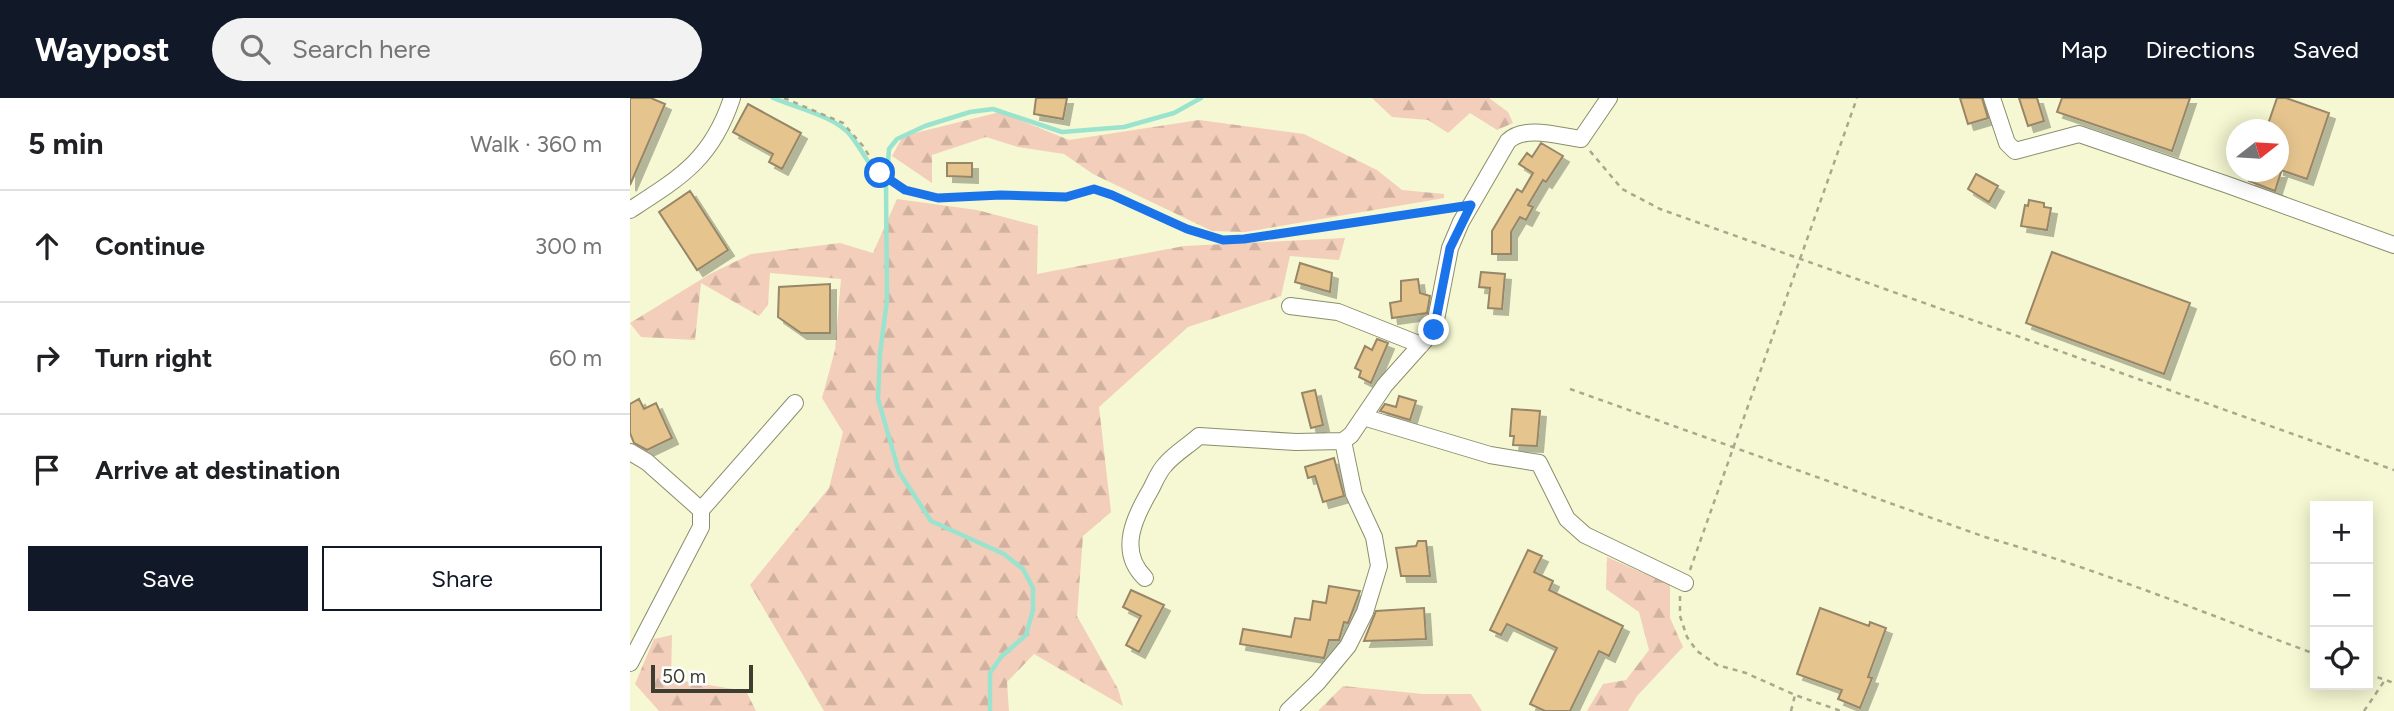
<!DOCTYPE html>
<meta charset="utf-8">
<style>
body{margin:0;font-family:Figtree,sans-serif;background:#f2f2f2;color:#202124}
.controls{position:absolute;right:21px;bottom:21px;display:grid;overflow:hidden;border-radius:0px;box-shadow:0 4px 18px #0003}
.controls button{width:63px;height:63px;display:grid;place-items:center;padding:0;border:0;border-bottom:2px solid #e0e0e0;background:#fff;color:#202124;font:35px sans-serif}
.compass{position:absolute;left:1596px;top:21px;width:63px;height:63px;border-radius:50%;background:#fff;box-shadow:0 4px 18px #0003;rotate:73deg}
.scale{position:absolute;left:21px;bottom:18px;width:102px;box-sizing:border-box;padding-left:7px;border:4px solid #3d3e2f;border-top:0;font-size:19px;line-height:24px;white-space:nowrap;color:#3d3e2f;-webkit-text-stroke:5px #fff;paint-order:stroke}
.stop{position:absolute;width:21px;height:21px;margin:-16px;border:5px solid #1a73e8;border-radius:50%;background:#fff}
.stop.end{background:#1a73e8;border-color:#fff;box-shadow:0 2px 7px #0008}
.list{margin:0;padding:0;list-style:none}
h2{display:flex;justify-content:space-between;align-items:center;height:91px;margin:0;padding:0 28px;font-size:30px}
h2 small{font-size:23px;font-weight:400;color:#757577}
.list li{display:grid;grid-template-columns:46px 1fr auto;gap:21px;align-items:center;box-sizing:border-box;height:112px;padding:0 28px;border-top:2px solid #e0e0e0}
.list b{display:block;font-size:26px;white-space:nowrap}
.list em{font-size:23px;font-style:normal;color:#757577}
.actions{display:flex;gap:14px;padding:21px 28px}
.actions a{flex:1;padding:16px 0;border:2px solid #111827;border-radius:0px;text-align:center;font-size:24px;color:#111827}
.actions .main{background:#111827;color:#fff}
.icon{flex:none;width:38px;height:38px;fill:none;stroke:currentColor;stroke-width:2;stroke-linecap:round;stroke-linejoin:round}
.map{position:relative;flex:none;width:1764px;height:613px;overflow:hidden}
header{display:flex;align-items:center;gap:42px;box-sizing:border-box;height:98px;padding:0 35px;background:#111827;color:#fff}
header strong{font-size:33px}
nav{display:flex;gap:38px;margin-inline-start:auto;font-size:24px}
.search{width:490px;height:63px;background:#f2f2f2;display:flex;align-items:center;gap:18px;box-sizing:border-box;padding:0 24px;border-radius:38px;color:#757577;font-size:26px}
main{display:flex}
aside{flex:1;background:#fff}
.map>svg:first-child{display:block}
.forest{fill:url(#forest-firs)}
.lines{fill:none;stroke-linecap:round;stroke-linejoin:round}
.stream{stroke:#9ae3ce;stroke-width:4.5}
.building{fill:#e5c48e;stroke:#988667;stroke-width:2;filter:url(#shadow)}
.minor-casing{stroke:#8b8e6b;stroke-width:18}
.path{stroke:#a7a98d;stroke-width:2.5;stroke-dasharray:5 5;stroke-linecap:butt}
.minor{stroke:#fff;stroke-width:16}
.route{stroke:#1a73e8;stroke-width:9}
</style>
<header>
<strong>Waypost</strong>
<div class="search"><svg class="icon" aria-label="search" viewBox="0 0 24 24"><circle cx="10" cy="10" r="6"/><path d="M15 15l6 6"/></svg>Search here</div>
<nav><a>Map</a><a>Directions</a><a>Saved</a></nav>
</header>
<main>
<aside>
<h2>5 min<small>Walk · 360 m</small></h2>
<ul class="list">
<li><svg class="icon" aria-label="ahead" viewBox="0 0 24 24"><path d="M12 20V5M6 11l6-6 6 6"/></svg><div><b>Continue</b></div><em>300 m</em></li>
<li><svg class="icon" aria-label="right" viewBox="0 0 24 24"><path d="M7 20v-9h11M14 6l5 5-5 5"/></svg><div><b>Turn right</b></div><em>60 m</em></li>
<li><svg class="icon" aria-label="arrive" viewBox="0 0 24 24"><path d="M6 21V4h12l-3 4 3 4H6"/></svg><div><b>Arrive at destination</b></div></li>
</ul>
<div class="actions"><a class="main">Save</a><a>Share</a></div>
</aside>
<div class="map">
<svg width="1764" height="613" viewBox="0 0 1764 613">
<defs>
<pattern id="forest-firs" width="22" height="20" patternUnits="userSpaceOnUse" patternTransform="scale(1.75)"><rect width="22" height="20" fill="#f3cebb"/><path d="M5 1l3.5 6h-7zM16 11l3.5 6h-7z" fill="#d1b2a1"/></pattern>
<filter id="shadow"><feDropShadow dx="6" dy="6" stdDeviation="0" flood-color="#0004"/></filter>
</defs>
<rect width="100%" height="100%" fill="#f5f8d2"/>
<path class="forest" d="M 742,0 L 859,0 L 878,14 L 883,25 L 867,32 L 840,15 L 818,35 L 798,22 L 762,19 Z
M 370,14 L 439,42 L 569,22 L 674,36 L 747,72 L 772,92 L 814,96 L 814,100 L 615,134 L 582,133 L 463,76 L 434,56 L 388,49 L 356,39 L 302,57 L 302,85 L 262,58 L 273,38 Z
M 267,101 L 347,112 L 408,128 L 407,176 L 554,148 L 715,140 L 709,162 L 660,158 L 651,198 L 558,229 L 469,309 L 481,414 L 453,438 L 447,518 L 488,591 L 493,608 L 404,556 L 377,584 L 379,613 L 194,613 L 120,487 L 199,390 L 213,334 L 192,300 L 205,252 L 211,181 L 140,175 L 138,207 L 129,218 L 71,185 L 65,242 L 11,239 L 0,225 L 80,176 L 121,156 L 210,145 L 243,155 Z
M 977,459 L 1040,487 L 1040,520 L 1053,549 L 1007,598 L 998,613 L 957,613 L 973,586 L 996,582 L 1019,552 L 1009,514 L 976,491 Z
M 42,537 L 41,581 L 116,593 L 126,613 L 29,613 L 5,586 L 24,541 Z
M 713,588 L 793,596 L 841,596 L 852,613 L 688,613 Z"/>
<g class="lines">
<path class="stream" d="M 143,0 C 165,9 207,19 221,38 C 234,54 241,73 256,87
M 360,613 L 360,575 L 371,559 L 396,537 L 403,512 L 403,490 L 393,471 L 374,456 L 301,423 L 269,374 L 248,301 L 250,256 L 257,202 L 256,88 L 259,51 L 267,41 L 295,28 L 340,14 L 363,11 L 432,34 L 494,29 L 544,15 L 571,0"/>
</g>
<path class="building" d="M 0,0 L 21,0 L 35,6 L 0,87 Z
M 406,0 L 437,0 L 433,21 L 404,16 Z
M 1330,0 L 1352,0 L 1358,20 L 1338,26 Z
M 1389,0 L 1407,0 L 1414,23 L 1398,28 Z
M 1432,0 L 1560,0 L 1542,53 L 1427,14 Z
M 1647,0 L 1656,0 L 1699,15 L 1677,81 L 1648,71 L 1648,32 L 1636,32 Z
M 118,6 L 171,35 L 152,71 L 139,64 L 143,56 L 103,34 Z
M 911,45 L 933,58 L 916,84 L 913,82 L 898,107 L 903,109 L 896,122 L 890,119 L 881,134 L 881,156 L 862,156 L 862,133 L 887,91 L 892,94 L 903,75 L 889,66 L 897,55 L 902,59 Z
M 317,65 L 342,65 L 342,79 L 317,78 Z
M 1622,74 L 1651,74 L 1645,93 L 1619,83 Z
M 1346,76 L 1368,88 L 1359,104 L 1338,91 Z
M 60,93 L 98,152 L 67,172 L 29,114 Z
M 1399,102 L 1414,105 L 1414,109 L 1421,110 L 1417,132 L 1391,128 L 1395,107 L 1398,108 Z
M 1422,154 L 1560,205 L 1534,276 L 1396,225 Z
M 670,165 L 702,175 L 700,194 L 665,184 Z
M 851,174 L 875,176 L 872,211 L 858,210 L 860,190 L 849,189 Z
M 788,181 L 790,195 L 800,198 L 797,215 L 762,220 L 760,205 L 771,203 L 771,183 Z
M 200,186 L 200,235 L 171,235 L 148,219 L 149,189 Z
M 747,241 L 758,245 L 741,285 L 729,279 L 731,273 L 725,270 L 735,248 L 742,252 Z
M 685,292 L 693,327 L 681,330 L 672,295 Z
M 769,298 L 786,303 L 780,322 L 750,313 L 755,306 L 766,309 Z
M 9,301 L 14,311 L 26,305 L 42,340 L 17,352 L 4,345 L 0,335 L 0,306 Z
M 882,311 L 910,313 L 907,348 L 883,347 L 884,338 L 880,338 Z
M 704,360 L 714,398 L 693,404 L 685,378 L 678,380 L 675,369 Z
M 788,443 L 796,443 L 800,478 L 771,478 L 766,450 L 786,448 Z
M 898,452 L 912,458 L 904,474 L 923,483 L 919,492 L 993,528 L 979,558 L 969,553 L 940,613 L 915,613 L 900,606 L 927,550 L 877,526 L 871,537 L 860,532 Z
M 699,488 L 730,493 L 718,525 L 714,524 L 709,542 L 699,542 L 694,560 L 610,546 L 613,531 L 661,539 L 665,520 L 680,522 L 683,503 L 696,505 Z
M 501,492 L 534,507 L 509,554 L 496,547 L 511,518 L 493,509 Z
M 794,510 L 796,541 L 734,543 L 746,513 Z
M 1190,510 L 1239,528 L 1240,524 L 1256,530 L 1238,579 L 1242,580 L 1230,610 L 1208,601 L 1212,592 L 1167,576 Z"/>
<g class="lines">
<g class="minor-casing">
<path id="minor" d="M 1362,0 L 1377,45 L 1385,53 L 1449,36 L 1598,87 L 1764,147
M 0,112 C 51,79 82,61 102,0
M 660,208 L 708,214 L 791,247
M 733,319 L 860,357 L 909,365 L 937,421 L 955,437 L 1055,485
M 0,354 L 17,364 L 71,412 L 71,429 L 0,565
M 71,412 L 165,305
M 515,480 C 487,453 505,418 521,391 C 525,383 529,373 535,367 C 544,356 558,348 569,338 L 666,344 L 713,343 L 721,337 L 755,287 L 804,232 L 820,150 L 831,124 L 878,43 C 895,27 929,38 951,41 L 979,0
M 658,613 L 688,584 L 718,548 L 735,514 L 749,468 L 744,439 L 724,396 L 713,343"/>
</g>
<path class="path" d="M 154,0 L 213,25 L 233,48 L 250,75 L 275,92 L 308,100 L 371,97 L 436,99 L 464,91 L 482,97 L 557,131 L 593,142 L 614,141 L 824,109
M 960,53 L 992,91 L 1030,111 L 1764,372
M 940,291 L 1355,439 C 1467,471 1575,515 1685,556
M 1060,472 L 1227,0
M 1050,498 L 1050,518 L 1057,539 L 1067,553 L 1087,567 L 1116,575 L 1165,597 L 1211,613
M 1738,576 L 1764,585
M 1161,613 L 1165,597
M 1734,613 L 1755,582"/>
<use href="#minor" class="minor"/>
</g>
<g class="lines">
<path class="route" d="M 250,75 L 275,92 L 308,100 L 371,97 L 436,99 L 464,91 L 482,97 L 557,131 L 593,142 L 614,141 L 841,107 L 820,150 L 804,232"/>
</g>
</svg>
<div class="controls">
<button>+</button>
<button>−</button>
<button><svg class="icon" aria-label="locate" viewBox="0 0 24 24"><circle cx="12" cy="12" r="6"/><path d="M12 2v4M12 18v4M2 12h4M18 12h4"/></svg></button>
</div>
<svg class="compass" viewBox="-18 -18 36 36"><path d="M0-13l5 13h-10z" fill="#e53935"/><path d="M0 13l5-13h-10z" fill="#757577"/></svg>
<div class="scale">50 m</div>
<div class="stop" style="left:250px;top:75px"></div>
<div class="stop end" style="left:804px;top:232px"></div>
</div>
</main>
